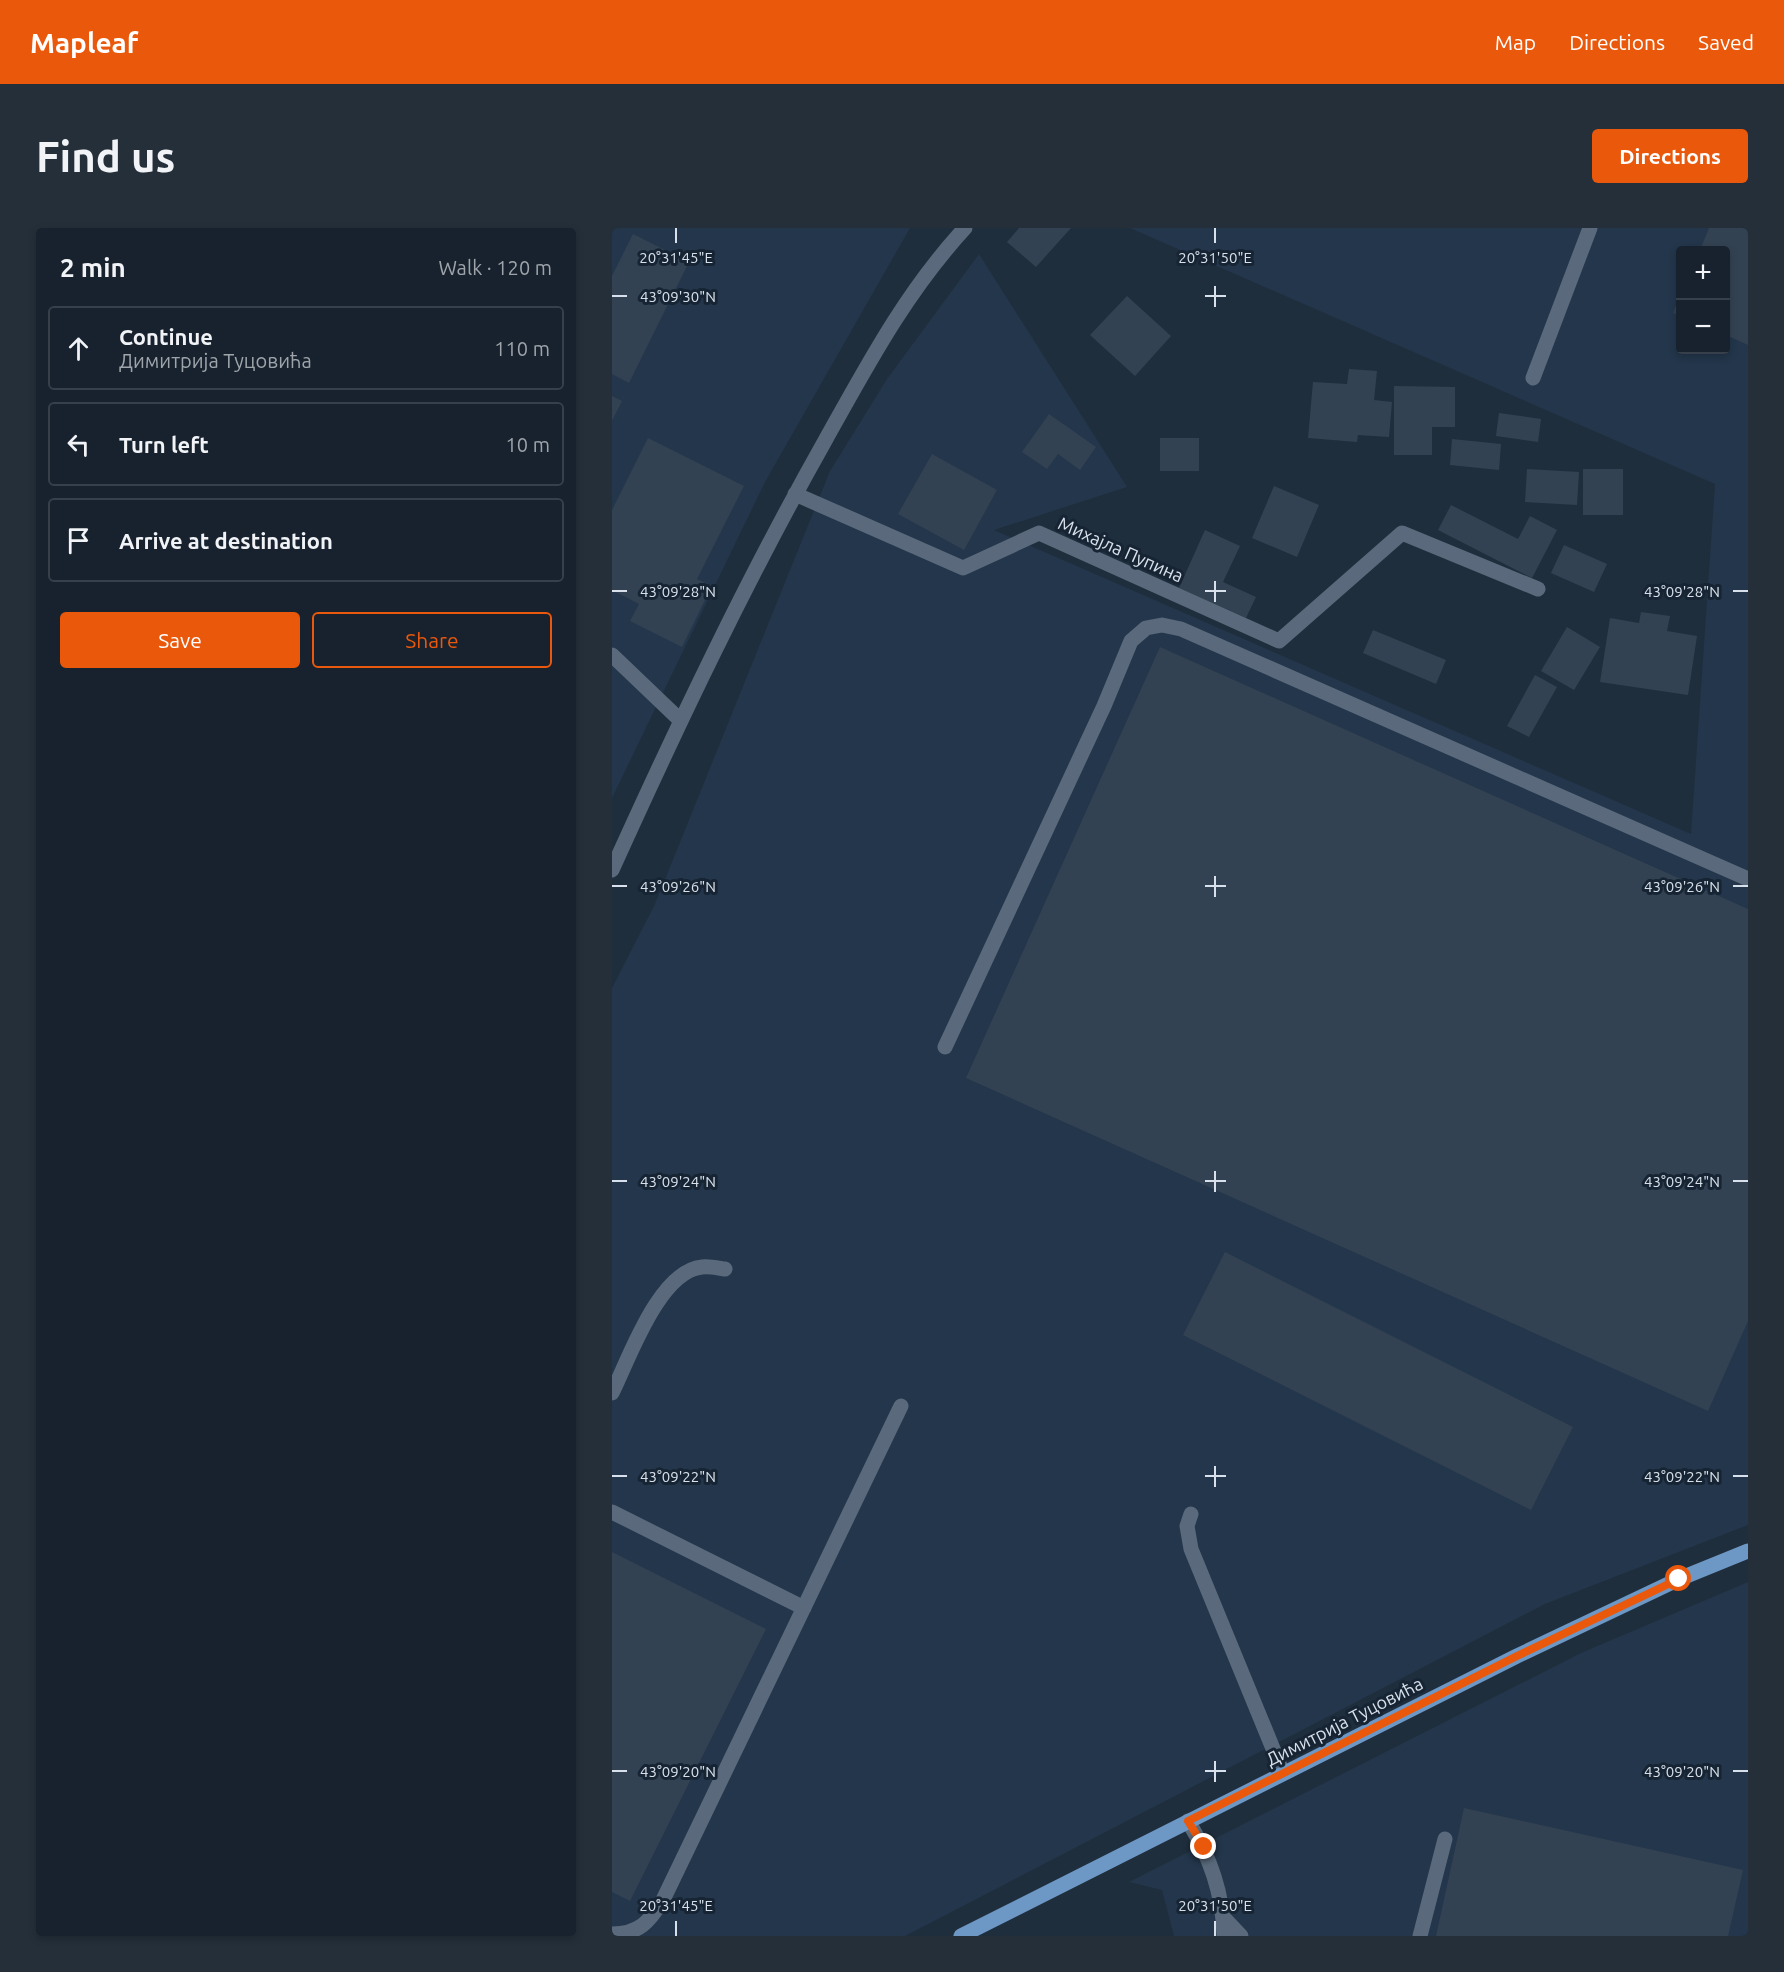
<!DOCTYPE html>
<meta charset="utf-8">
<style>
body{margin:0;font-family:Ubuntu,sans-serif;background:#242f3a;color:#f1f3f6}
.controls{position:absolute;right:18px;top:18px;display:grid;overflow:hidden;border-radius:6px;box-shadow:0 3px 9px #0003}
.controls button{width:54px;height:54px;display:grid;place-items:center;padding:0;border:0;border-bottom:2px solid #363f4a;background:#17222e;color:#f1f3f6;font:30px sans-serif}
.stop{position:absolute;width:18px;height:18px;margin:-14px;border:4px solid #ea580c;border-radius:50%;background:#fff}
.stop.end{background:#ea580c;border-color:#fff;box-shadow:0 2px 6px #0008}
.list{margin:0;padding:0;list-style:none}
h2{display:flex;justify-content:space-between;align-items:center;height:78px;margin:0;padding:0 24px;font-size:26px}
h2 small{font-size:20px;font-weight:400;color:#9ea4aa}
.list li{display:grid;grid-template-columns:39px 1fr auto;gap:18px;align-items:center;box-sizing:border-box;height:84px;margin:0 12px 12px;padding:0 12px;border:2px solid #363f4a;border-radius:6px}
.list b{display:block;font-size:22px;white-space:nowrap}
.list p{margin:0;font-size:20px;white-space:nowrap;color:#9ea4aa}
.list em{font-size:20px;font-style:normal;color:#9ea4aa}
.actions{display:flex;gap:12px;padding:18px 24px}
.actions a{flex:1;padding:14px 0;border:2px solid #ea580c;border-radius:6px;text-align:center;font-size:21px;color:#ea580c}
.actions .main{background:#ea580c;color:#fff}
.icon{flex:none;width:33px;height:33px;fill:none;stroke:currentColor;stroke-width:2;stroke-linecap:round;stroke-linejoin:round}
.map{position:relative;flex:none;width:1136px;height:1708px;overflow:hidden;border-radius:6px}
header{display:flex;align-items:center;gap:36px;box-sizing:border-box;height:84px;padding:0 30px;background:#ea580c;color:#fff}
header strong{font-size:28px}
nav{display:flex;gap:33px;margin-inline-start:auto;font-size:21px}
.intro{display:flex;align-items:center;justify-content:space-between;box-sizing:border-box;height:144px;padding:0 36px}
h1{margin:0;font-size:42px}
.button{padding:15px 27px;border-radius:6px;background:#ea580c;color:#fff;font-size:21px;font-weight:700}
main{display:flex;gap:36px;padding:0 36px}
aside{flex:1;background:#17222e;border-radius:6px;box-shadow:0 3px 9px #0003}
.map>svg:first-child{display:block}
.built{fill:#23364b;fill-rule:evenodd}
.building{fill:#334252}
.lines{fill:none;stroke-linecap:round;stroke-linejoin:round}
.minor{stroke:#5a6a7c;stroke-width:15}
.major{stroke:#6d98c5;stroke-width:15}
.route{stroke:#ea580c;stroke-width:8}
.ticks{fill:none;stroke:#d8e1eb;stroke-width:2}
.labels{text-anchor:middle;dominant-baseline:central;stroke-width:6;stroke-linejoin:round;paint-order:stroke}
.street-label{font-size:18px;fill:#d8e1eb;stroke:#162433}
.ticks-label{font-size:15px;text-anchor:middle;fill:#d8e1eb;stroke:#162433;stroke-width:6;stroke-linejoin:round;paint-order:stroke}
</style>
<header>
<strong>Mapleaf</strong>
<nav><a>Map</a><a>Directions</a><a>Saved</a></nav>
</header>
<div class="intro"><h1>Find us</h1><a class="button">Directions</a></div>
<main>
<aside>
<h2>2 min<small>Walk · 120 m</small></h2>
<ul class="list">
<li><svg class="icon" aria-label="ahead" viewBox="0 0 24 24"><path d="M12 20V5M6 11l6-6 6 6"/></svg><div><b>Continue</b><p>Димитрија Туцовића</p></div><em>110 m</em></li>
<li><svg class="icon" aria-label="left" viewBox="0 0 24 24"><path d="M17 20v-9H6M10 6l-5 5 5 5"/></svg><div><b>Turn left</b></div><em>10 m</em></li>
<li><svg class="icon" aria-label="arrive" viewBox="0 0 24 24"><path d="M6 21V4h12l-3 4 3 4H6"/></svg><div><b>Arrive at destination</b></div></li>
</ul>
<div class="actions"><a class="main">Save</a><a>Share</a></div>
</aside>
<div class="map">
<svg width="1136" height="1708" viewBox="0 0 1136 1708">
<rect width="100%" height="100%" fill="#1f2e3d"/>
<path class="built" d="M 0,0 L 298,0 L 153,254 L 0,570 Z
M 518,0 L 1136,0 L 1136,1297 L 933,1376 L 293,1708 L 0,1708 L 0,760 L 43,676 L 218,243 L 275,151 L 367,26 L 515,259 L 382,302 L 1079,606 L 1103,256 ZM 1068,22 L 1114,22 L 1114,122 L 1068,122 Z
M 1136,1354 L 1136,1708 L 562,1708 L 550,1662 L 517,1654 L 969,1425 Z"/>
<path class="building" d="M 407,0 L 459,0 L 424,39 L 395,14 Z
M 1097,0 L 1136,0 L 1136,117 L 1114,107 L 1114,22 L 1088,22 Z
M 21,6 L 77,34 L 17,155 L 0,146 L 0,48 Z
M 1068,67 L 1068,88 L 1061,85 Z
M 515,68 L 559,108 L 523,148 L 478,107 Z
M 737,141 L 765,143 L 762,172 L 780,174 L 777,209 L 746,207 L 745,214 L 696,210 L 701,154 L 735,156 Z
M 782,158 L 843,159 L 843,199 L 820,199 L 820,227 L 782,227 Z
M 0,168 L 10,173 L 0,193 Z
M 887,185 L 929,191 L 926,214 L 884,208 Z
M 437,186 L 484,219 L 468,242 L 446,226 L 435,241 L 410,224 Z
M 36,210 L 132,258 L 85,351 L 100,358 L 70,419 L 18,393 L 27,376 L 0,362 L 0,282 Z
M 548,210 L 587,210 L 587,243 L 548,243 Z
M 840,211 L 889,216 L 887,242 L 838,237 Z
M 320,226 L 385,262 L 352,322 L 286,286 Z
M 915,241 L 967,244 L 965,277 L 913,274 Z
M 971,241 L 1011,241 L 1011,287 L 971,287 Z
M 662,258 L 707,277 L 685,329 L 640,310 Z
M 839,277 L 906,311 L 918,288 L 945,302 L 920,350 L 826,302 Z
M 593,302 L 628,318 L 611,354 L 644,369 L 634,390 L 567,360 Z
M 952,317 L 995,336 L 982,364 L 939,345 Z
M 1029,384 L 1058,388 L 1055,403 L 1085,408 L 1076,467 L 988,454 L 998,390 L 1027,395 Z
M 955,399 L 988,419 L 962,462 L 929,443 Z
M 761,402 L 834,432 L 824,456 L 751,425 Z
M 548,419 L 1136,681 L 1136,1093 L 1096,1183 L 354,850 Z
M 923,447 L 945,459 L 917,509 L 895,498 Z
M 613,1024 L 961,1199 L 919,1282 L 571,1107 Z
M 0,1324 L 154,1401 L 18,1673 L 0,1664 Z
M 852,1580 L 1131,1642 L 1116,1708 L 824,1708 Z"/>
<g class="lines">
<path class="minor" d="M 921,150 L 978,0
M 183,266 L 351,340 L 427,305 L 667,413 L 790,305 L 926,361
M 0,427 L 68,492
M 0,642 C 66,496 135,351 214,211 C 256,136 294,64 353,0
M 333,819 L 492,478 L 519,413 L 534,400 L 550,397 L 569,401 L 1136,651
M 0,1165 C 17,1131 47,1043 90,1039 C 97,1038 106,1040 113,1041
M 0,1284 L 192,1380
M 579,1286 L 575,1298 L 579,1321 L 671,1545
M 576,1593 C 598,1629 611,1665 612,1708
M 611,1689 L 629,1708
M 0,1706 C 27,1706 37,1694 51,1672 L 289,1178
M 808,1708 L 833,1611"/>
<path class="major" d="M 349,1708 L 905,1428 L 1067,1351 L 1136,1323"/>
</g>
<g class="lines">
<path class="route" d="M 592,1619 L 576,1593 L 905,1428 L 1067,1351"/>
</g>
<path class="ticks" d="M 64,0 L 64,15M 603,0 L 603,15M 603,58 L 603,79M 0,68 L 15,68M 593,68 L 614,68M 603,353 L 603,374M 0,363 L 15,363M 593,363 L 614,363M 1121,363 L 1136,363M 603,648 L 603,669M 0,658 L 15,658M 593,658 L 614,658M 1121,658 L 1136,658M 603,943 L 603,964M 0,953 L 15,953M 593,953 L 614,953M 1121,953 L 1136,953M 603,1238 L 603,1259M 0,1248 L 15,1248M 593,1248 L 614,1248M 1121,1248 L 1136,1248M 603,1533 L 603,1554M 0,1543 L 15,1543M 593,1543 L 614,1543M 1121,1543 L 1136,1543M 64,1693 L 64,1708M 603,1693 L 603,1708"/>
<g class="labels">
<g class="street-label">
<text transform="translate(509 321) rotate(24)">Михајла Пупина</text>
<text transform="translate(732 1493) rotate(-27)">Димитрија Туцовића</text>
</g>
</g>
<g class="ticks-label">
<text x="64" y="35">20°31'45"E</text>
<text x="603" y="35">20°31'50"E</text>
<text x="66" y="74">43°09'30"N</text>
<text x="66" y="369">43°09'28"N</text>
<text x="1070" y="369">43°09'28"N</text>
<text x="66" y="664">43°09'26"N</text>
<text x="1070" y="664">43°09'26"N</text>
<text x="66" y="959">43°09'24"N</text>
<text x="1070" y="959">43°09'24"N</text>
<text x="66" y="1254">43°09'22"N</text>
<text x="1070" y="1254">43°09'22"N</text>
<text x="66" y="1549">43°09'20"N</text>
<text x="1070" y="1549">43°09'20"N</text>
<text x="64" y="1683">20°31'45"E</text>
<text x="603" y="1683">20°31'50"E</text>
</g>
</svg>
<div class="controls">
<button>+</button>
<button>−</button>
</div>
<div class="stop" style="left:1067px;top:1351px"></div>
<div class="stop end" style="left:592px;top:1619px"></div>
</div>
</main>
